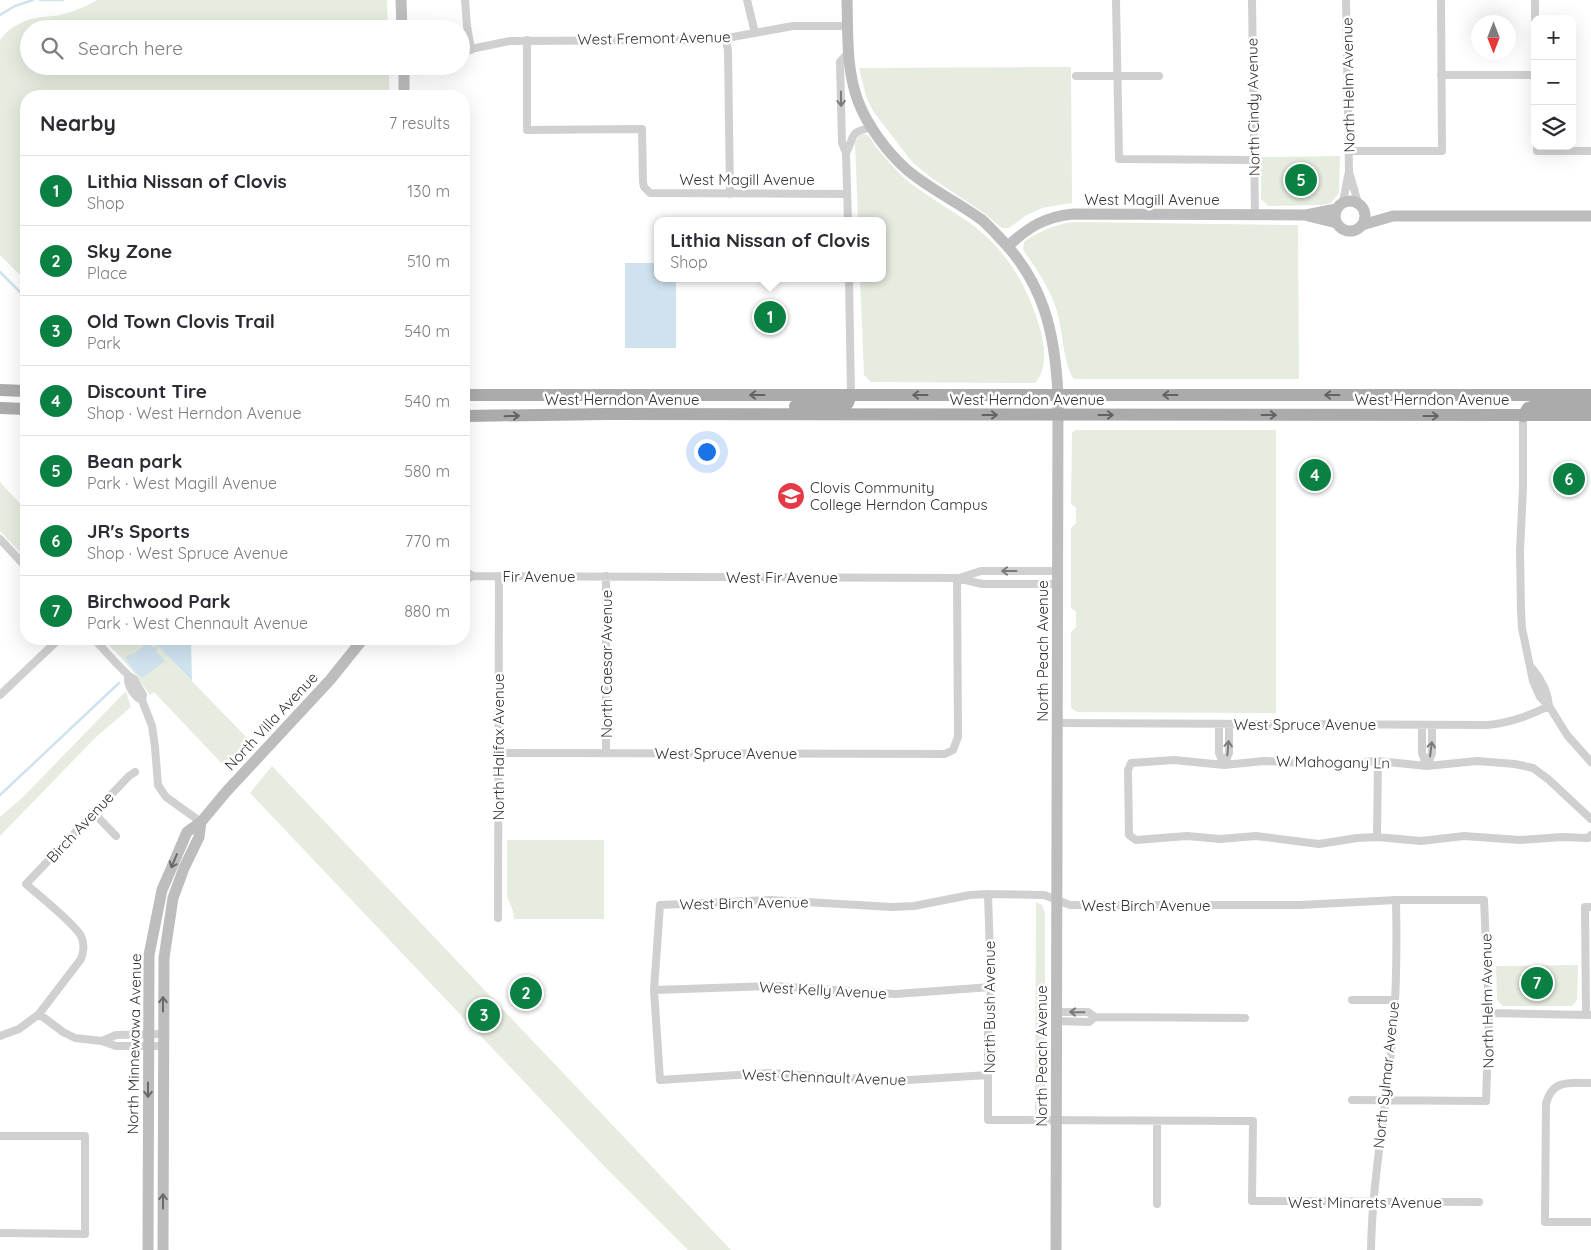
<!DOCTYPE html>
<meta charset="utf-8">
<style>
body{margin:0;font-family:Quicksand,sans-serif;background:#f7f7f7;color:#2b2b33}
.controls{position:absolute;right:15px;top:15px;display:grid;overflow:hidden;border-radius:10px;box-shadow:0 5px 20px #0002}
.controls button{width:45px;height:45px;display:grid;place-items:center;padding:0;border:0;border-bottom:1px solid #e1e1e2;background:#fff;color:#2b2b33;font:25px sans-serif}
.compass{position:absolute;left:1471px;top:15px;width:45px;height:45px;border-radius:50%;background:#fff;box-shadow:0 5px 20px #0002;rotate:180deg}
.you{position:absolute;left:706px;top:451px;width:18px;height:18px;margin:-12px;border:4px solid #fff;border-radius:50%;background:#1a73e8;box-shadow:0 0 0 8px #1a73e833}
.badge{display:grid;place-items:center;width:32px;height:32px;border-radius:50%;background:#0b8043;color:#fff;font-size:16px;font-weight:700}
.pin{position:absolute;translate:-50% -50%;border:2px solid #fff;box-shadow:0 1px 5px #0006}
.popup{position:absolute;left:654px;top:217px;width:232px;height:65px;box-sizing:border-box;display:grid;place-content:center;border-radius:10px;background:#fff;filter:drop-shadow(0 1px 4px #0005);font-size:16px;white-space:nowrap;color:#7c7c81}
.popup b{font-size:19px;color:#2b2b33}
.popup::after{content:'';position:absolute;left:50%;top:100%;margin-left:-10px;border:10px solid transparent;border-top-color:#fff}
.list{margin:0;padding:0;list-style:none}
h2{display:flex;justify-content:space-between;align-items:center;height:65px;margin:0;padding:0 20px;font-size:21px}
h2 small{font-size:16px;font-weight:400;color:#7c7c81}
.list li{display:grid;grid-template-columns:32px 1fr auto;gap:15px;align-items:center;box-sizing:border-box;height:70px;padding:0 20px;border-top:1px solid #e1e1e2}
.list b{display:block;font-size:19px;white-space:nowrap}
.list p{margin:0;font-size:16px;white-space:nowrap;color:#7c7c81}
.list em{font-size:16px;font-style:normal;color:#7c7c81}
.icon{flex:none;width:28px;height:28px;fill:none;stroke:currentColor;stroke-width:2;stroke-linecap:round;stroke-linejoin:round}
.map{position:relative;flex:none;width:1591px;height:1250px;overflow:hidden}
.search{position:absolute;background:#fff;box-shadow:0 5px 20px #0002;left:20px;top:20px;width:450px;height:55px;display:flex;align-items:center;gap:12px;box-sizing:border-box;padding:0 18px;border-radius:28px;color:#7c7c81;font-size:19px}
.panel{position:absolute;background:#fff;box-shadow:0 5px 20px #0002;left:20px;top:90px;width:450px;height:555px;border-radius:20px}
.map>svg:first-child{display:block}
.green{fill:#e6ecdf}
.water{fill:#cfe2ee}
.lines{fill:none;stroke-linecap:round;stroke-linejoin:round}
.stream{stroke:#cfe2ee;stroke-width:2.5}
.street{stroke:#d0d0d0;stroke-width:8}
.secondary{stroke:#bdbdbd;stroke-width:11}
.primary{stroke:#ababab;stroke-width:12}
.oneway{stroke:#7a7a7a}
.oneway2{stroke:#636363}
.oneway3{stroke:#6a6a6a}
.labels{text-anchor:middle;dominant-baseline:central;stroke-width:5;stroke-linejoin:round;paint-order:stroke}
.street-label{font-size:15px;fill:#333;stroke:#fff}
.poi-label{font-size:15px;fill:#333;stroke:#fff;text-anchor:start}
</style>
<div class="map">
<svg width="1591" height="1250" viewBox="0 0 1591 1250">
<rect width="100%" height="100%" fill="#fff"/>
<path class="green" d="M 97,0 L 387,0 L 388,29 L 29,29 L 29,66 L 389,66 L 389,96 L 26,96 L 26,281 L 0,255 L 0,40 C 7,29 23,20 36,18 C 44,16 52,17 60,15 C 73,12 85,7 97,0 Z
M 1071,67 L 1072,203 L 1042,208 L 1025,216 L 1009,228 L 1002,228 L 981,211 L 933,179 L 912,162 L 873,111 L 866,96 L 859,68 Z
M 863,134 C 864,134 866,134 867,135 C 871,137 873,143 876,147 C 885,158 894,168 904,178 C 925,195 948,208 970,223 C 1007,250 1029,288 1041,332 C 1045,348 1047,370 1035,383 L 871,382 L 864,375 L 860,278 L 882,278 L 882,221 L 858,221 L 855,142 L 859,136 Z
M 1340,156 L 1339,193 L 1331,203 L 1322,205 L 1268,206 L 1261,199 L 1261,157 Z
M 1073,222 L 1298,225 L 1299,379 L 1074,379 C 1064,367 1062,328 1057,311 C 1050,289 1037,269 1023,250 L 1024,242 C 1039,231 1054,225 1073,222 Z
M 1075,430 L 1276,430 L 1276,713 L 1077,712 L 1071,708 L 1071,632 L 1076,627 L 1076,612 L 1071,608 L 1071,528 L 1076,523 L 1076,508 L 1071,504 L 1072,433 Z
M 0,482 L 26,510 L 26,559 L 0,531 Z
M 102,639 L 151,639 L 252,743 L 226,768 L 154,692 L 150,695 C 136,674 121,656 102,639 Z
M 126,691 L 131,707 L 95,738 L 0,836 L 0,817 L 23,797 Z
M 272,766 L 731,1250 L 688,1250 L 604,1166 L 250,793 Z
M 507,840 L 604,840 L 604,919 L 514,919 L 513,911 L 507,896 Z
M 1036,902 L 1042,905 L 1045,913 L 1045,1103 L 1042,1110 L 1035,1114 Z
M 1578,965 L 1577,1000 L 1572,1006 L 1503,1006 L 1497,1000 L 1496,966 Z"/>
<path class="water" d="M 625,263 L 657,263 L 658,278 L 676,278 L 676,348 L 625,348 Z
M 151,639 L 191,639 L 192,681 Z
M 148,642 L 165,661 L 142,678 L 132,668 L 125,657 L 135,653 Z"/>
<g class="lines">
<path class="stream" d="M 40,0 L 63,0
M 0,15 L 15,6 L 33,0
M 0,272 L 26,298
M 154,651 L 162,639
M 0,795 L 119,683"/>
<path class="street" d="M 465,0 L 467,26 L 471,50
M 747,0 L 755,33
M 1116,0 L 1119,159 L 1254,160
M 1252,0 L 1255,215
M 1535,0 L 1535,19
M 726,39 L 728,51 L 730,194
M 527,40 L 527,130 L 642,129 L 643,182 L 644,187 L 650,193 L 847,194
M 461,51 L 510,41 L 716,40 L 793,26 L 848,26
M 1441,75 L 1535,75
M 1076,76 L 1159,76
M 1537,146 L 1537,151 L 1591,151
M 1349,151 L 1442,151 L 1441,0
M 846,153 C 856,133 849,133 872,127
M 1350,175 L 1358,203
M 1343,202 L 1349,171 L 1346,0
M 848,221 L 846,153 L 842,143 L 840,62 L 848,53
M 849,278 L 851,395
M 1523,416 L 1523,488 L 1520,551 L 1521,610 L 1522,628 L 1533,681 L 1540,697 L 1549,706 L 1567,735 L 1591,762
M 0,539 L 26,567
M 464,571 L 473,576
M 606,576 L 606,752
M 959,578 L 981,571 L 1057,571
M 464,580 L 473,576 L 957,578 L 982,584 L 1057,584
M 94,639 C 102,647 126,676 134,679 L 143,695 L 142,700 L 152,726 L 155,747 L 158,785 L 166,797 L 201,822
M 1532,668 C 1542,680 1548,691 1549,706
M 128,677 C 127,685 134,697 142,700
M 0,695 L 59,639
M 1057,723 L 1487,725 C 1510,723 1528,716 1549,706
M 1219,724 L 1219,753 L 1224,765 L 1229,753 L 1229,724
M 1422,725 L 1422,753 L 1427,766 L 1432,753 L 1432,725
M 498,753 L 945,754 L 953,750 L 958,737 L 957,578
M 93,812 L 116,836
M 1591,819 L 1548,779 L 1533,768 L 1515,764 L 1477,761 L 1427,766 L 1378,761 L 1330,764 L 1264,761 L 1224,765 L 1174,760 L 1131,763 L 1128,770 L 1129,835 L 1136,840 L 1187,836 L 1220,839 L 1256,836 L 1319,844 L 1357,838 L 1377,837 L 1421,841 L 1464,836 L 1520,840 L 1562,837 L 1588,838 L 1591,835
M 1377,837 L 1378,761
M 988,894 L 991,987 L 988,1034 L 988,1120 L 1253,1121 L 1252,1201 L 1479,1202
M 498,918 L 499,576
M 654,990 L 774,986 L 896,994 L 991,987
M 1352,1000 L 1395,1000
M 1057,1012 L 1088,1012 L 1095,1017
M 1489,1013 L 1590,1015
M 39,1014 L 81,959 C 84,951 85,944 81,936 C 74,923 38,895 26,884 L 129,776 L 135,772
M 1586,1015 L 1585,907 L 1591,907
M 1057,1021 L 1089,1022 L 1095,1017 L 1245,1018
M 0,1036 L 19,1029 L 39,1014 L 63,1032 L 75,1038 L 102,1041 L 116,1046 L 163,1046
M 102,1041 L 116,1035 L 163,1034
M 988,1075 L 894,1081 L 768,1073 L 660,1080 L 654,990 L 660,905 L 771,900 L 892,907 L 914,906 L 970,895 L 988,894 L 1044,895 L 1070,905 L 1300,905 L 1396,900 L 1484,900 L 1489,1013 L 1486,1101 L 1352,1100
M 1591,1083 C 1570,1083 1552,1079 1546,1104 L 1545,1222 L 1591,1222
M 0,1136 L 85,1136 L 85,1234 L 0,1233
M 1157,1204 L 1157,1121
M 1371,1250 C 1372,1180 1386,1111 1392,1041 C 1397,994 1397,947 1396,900"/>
<path class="secondary" d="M 401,0 L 402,29
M 847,0 C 848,34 846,69 858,101 C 867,125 887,152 906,169 C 929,189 958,202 982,220 C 988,225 993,231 998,236 C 1044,282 1055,333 1058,395 L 1056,1250
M 404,66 L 404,96
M1335 216a15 15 0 1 1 30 0a15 15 0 1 1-30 0Z
M 1308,216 L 1337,223
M 1362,225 L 1393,216 L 1591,216
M 1008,246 C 1029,227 1044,217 1073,214 L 1306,215 L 1336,209
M 148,1250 L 149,955 L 162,890 L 187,832 L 201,822 L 226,792 L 330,680 L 363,639
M 163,1250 L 164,958 L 173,898 L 184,868 L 199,837 L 201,822"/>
<path class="primary" d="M 0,390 L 26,391
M 464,395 L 1591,395
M 795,406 L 843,406 L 848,403 L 851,395
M 0,408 L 26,409
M 464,416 L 608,414 L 1591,415
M 1523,416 L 1528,408 L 1538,405 L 1591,405"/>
</g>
<defs><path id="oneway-shaft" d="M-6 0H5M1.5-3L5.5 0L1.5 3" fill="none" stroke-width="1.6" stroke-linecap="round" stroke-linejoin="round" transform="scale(1.25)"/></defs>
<g class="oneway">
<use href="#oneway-shaft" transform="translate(841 99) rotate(89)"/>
<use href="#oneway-shaft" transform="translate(1009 571) rotate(-180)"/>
<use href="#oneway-shaft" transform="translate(1228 748) rotate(-85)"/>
<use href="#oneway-shaft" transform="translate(1431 749) rotate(-83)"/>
<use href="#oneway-shaft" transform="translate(1077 1012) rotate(-179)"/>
</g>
<g class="oneway2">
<use href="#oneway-shaft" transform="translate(757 395) rotate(-180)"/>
<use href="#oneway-shaft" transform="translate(920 395) rotate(-180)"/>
<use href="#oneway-shaft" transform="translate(1170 395) rotate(180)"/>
<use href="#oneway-shaft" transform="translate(1332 395) rotate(180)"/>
<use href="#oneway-shaft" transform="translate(990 415)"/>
<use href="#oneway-shaft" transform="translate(1106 415)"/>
<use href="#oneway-shaft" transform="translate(1269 415)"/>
<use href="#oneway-shaft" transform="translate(512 416) rotate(-1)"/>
<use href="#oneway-shaft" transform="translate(1431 416)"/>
</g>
<g class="oneway3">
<use href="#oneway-shaft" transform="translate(174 861) rotate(113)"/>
<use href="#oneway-shaft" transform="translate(163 1004) rotate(-90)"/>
<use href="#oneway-shaft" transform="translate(148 1090) rotate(90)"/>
<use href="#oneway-shaft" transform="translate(163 1201) rotate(-90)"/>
</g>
<defs>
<g id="university-disc" transform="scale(1.4375)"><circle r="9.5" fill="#e63946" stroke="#fff"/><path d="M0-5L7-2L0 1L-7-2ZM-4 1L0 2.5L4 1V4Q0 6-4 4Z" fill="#fff"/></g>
</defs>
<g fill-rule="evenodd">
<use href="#university-disc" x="791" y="496"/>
</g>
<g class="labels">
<g class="street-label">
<text transform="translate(654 38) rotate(-1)">West Fremont Avenue</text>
<text transform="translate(1348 85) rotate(-91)">North Helm Avenue</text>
<text transform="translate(1253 107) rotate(-91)">North Cindy Avenue</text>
<text x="747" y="179">West Magill Avenue</text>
<text x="1152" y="199">West Magill Avenue</text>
<text x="622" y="399">West Herndon Avenue</text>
<text x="1027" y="399">West Herndon Avenue</text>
<text x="1432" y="399">West Herndon Avenue</text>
<text x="539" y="576">Fir Avenue</text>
<text x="782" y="577">West Fir Avenue</text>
<text transform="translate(1042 651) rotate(-90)">North Peach Avenue</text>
<text transform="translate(606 664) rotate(-90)">North Caesar Avenue</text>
<text transform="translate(271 721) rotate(-47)">North Villa Avenue</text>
<text x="1305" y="724">West Spruce Avenue</text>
<text transform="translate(498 747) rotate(-90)">North Halifax Avenue</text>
<text x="726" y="753">West Spruce Avenue</text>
<text transform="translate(1333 762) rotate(1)">W Mahogany Ln</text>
<text transform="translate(80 827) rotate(-47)">Birch Avenue</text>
<text transform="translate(744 903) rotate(-1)">West Birch Avenue</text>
<text x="1146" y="905">West Birch Avenue</text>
<text transform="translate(823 990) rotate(3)">West Kelly Avenue</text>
<text transform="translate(1487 1001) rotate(-91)">North Helm Avenue</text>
<text transform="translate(989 1007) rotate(-90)">North Bush Avenue</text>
<text transform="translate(134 1044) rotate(-89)">North Minnewawa Avenue</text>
<text transform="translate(1041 1056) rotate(-90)">North Peach Avenue</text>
<text transform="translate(1386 1075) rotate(-84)">North Sylmar Avenue</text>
<text transform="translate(824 1077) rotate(2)">West Chennault Avenue</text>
<text x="1365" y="1202">West Minarets Avenue</text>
</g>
<g class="poi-label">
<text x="810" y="487">Clovis Community<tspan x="810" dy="17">College Herndon Campus</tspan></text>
</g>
</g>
</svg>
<div class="controls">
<button>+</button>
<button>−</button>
<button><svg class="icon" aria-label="layers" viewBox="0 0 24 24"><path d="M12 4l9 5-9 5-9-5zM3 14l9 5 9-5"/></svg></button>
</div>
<svg class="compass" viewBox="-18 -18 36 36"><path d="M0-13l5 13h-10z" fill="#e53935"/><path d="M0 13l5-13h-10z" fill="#7c7c81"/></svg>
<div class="you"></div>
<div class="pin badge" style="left:770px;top:317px">1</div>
<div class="popup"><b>Lithia Nissan of Clovis</b>Shop</div>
<div class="pin badge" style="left:526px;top:993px">2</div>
<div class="pin badge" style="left:484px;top:1015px">3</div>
<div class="pin badge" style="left:1315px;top:475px">4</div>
<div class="pin badge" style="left:1301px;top:180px">5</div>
<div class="pin badge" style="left:1569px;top:479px">6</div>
<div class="pin badge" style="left:1537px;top:983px">7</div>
<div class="search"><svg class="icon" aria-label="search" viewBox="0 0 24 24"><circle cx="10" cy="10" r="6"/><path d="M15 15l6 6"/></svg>Search here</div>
<section class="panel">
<h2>Nearby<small>7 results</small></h2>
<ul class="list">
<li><span class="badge">1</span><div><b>Lithia Nissan of Clovis</b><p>Shop</p></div><em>130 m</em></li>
<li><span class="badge">2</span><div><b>Sky Zone</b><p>Place</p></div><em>510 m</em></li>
<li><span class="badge">3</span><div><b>Old Town Clovis Trail</b><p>Park</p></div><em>540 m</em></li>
<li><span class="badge">4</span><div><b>Discount Tire</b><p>Shop · West Herndon Avenue</p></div><em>540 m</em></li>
<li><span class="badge">5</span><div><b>Bean park</b><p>Park · West Magill Avenue</p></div><em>580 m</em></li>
<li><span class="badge">6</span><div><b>JR's Sports</b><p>Shop · West Spruce Avenue</p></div><em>770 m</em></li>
<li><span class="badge">7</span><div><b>Birchwood Park</b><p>Park · West Chennault Avenue</p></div><em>880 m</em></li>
</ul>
</section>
</div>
